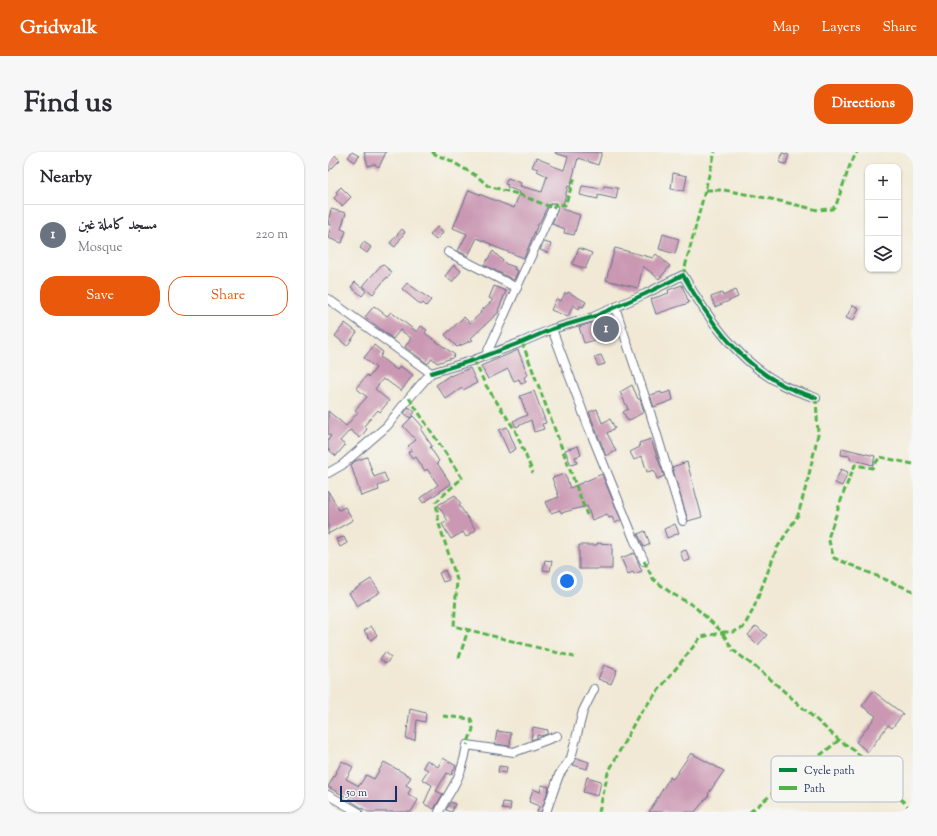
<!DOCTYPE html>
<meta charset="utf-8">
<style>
body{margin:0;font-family:"Sorts Mill Goudy",Amiri,serif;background:#f7f7f7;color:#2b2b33}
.controls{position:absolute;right:12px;top:12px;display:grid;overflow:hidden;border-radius:8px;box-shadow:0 1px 3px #0004}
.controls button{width:36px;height:36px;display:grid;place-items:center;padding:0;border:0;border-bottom:1px solid #e1e1e2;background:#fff;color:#2b2b33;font:20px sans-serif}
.scale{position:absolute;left:12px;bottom:10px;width:57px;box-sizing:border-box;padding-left:4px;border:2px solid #1b2f5e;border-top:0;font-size:11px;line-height:14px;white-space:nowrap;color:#1b2f5e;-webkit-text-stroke:3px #f6f6f2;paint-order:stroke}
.you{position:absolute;left:239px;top:429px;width:14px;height:14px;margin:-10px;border:3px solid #fff;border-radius:50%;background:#1a73e8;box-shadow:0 0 0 6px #1a73e833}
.badge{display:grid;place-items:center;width:26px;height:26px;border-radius:50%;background:#ea580c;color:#fff;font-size:13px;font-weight:700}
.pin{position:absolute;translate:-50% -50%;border:2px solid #fff;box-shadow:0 1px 4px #0006}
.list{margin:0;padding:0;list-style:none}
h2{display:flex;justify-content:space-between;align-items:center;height:52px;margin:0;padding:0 16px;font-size:17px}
h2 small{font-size:13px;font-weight:400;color:#7c7c81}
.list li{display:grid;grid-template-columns:26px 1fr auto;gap:12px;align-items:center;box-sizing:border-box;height:60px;padding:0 16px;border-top:1px solid #e1e1e2}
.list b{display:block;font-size:15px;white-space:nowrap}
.list p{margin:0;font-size:13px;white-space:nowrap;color:#7c7c81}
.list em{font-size:13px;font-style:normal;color:#7c7c81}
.actions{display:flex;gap:8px;padding:12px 16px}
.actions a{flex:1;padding:9px 0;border:1px solid #ea580c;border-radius:16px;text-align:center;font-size:14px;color:#ea580c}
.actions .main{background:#ea580c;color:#fff}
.icon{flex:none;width:22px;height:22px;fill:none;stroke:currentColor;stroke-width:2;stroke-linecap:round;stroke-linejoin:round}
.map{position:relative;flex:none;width:585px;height:660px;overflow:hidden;border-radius:16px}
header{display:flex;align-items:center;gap:24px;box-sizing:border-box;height:56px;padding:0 20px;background:#ea580c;color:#fff}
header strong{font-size:19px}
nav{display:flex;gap:22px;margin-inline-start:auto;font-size:14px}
.intro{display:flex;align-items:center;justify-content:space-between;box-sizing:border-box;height:96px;padding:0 24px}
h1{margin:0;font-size:28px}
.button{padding:10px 18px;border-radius:16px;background:#ea580c;color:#fff;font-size:14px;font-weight:700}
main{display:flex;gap:24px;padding:0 24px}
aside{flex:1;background:#fff;border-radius:16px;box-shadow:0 1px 3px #0004}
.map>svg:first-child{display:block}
.building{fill:#ca98b2}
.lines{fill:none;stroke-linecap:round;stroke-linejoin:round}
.minor-casing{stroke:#667088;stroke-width:10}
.minor{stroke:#fff;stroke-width:8}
.quiet{stroke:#55b248;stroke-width:3;stroke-dasharray:6 3;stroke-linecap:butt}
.cycleway-casing{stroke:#f6f6f2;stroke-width:6}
.cycleway{stroke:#00873e;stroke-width:4}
.key{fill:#f6f6f2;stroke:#b4bac6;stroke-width:1}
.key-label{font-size:11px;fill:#1b2f5e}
</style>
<header>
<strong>Gridwalk</strong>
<nav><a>Map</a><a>Layers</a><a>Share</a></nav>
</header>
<div class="intro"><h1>Find us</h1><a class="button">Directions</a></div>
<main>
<aside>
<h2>Nearby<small></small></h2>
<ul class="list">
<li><span class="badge" style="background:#6b7280">1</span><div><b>مسجد كاملة غبن</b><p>Mosque</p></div><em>220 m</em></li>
</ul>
<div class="actions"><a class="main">Save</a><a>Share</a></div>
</aside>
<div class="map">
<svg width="585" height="660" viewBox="0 0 585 660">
<rect width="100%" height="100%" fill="#f6f6f2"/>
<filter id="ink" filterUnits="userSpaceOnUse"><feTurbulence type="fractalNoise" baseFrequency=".025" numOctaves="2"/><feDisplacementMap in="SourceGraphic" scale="8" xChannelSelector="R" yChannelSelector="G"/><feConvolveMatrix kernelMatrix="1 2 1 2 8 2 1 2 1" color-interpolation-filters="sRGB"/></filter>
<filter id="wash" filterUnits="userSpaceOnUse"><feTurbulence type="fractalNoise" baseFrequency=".012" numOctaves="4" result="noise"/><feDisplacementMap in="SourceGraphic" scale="16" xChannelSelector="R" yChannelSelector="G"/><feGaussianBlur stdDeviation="0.9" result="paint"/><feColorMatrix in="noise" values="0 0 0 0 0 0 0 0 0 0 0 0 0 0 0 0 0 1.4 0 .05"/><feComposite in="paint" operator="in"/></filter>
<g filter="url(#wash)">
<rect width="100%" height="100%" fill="#f1e9d5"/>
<g id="blocks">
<path class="building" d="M 0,0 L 3,0 L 12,8 L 0,20 Z
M 24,0 L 31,4 L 27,10 L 20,5 Z
M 36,0 L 58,0 L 51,15 L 46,12 L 40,14 Z
M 227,0 L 274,0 L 270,13 L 250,6 L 242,35 L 240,34 L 234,57 L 252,63 L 246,83 L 236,81 L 237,77 L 224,72 L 230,56 L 228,51 L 224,51 L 220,53 L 211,72 L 210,72 L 196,106 L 162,93 L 163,92 L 149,86 L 140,104 L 130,99 L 139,82 L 125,76 L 141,38 L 186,56 L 192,40 L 179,35 L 180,33 L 177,32 L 180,26 L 193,31 L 192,34 L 214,40 L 219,24 L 209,19 L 210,17 L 204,15 L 208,6 L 223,12 L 222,13 L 236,18 L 240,5 L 227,1 Z
M 454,1 L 461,3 L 458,12 L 452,11 Z
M 345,21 L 359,24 L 356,39 L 343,37 Z
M 254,34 L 275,37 L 276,34 L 290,36 L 288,47 L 270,43 L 270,47 L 252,43 Z
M 13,35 L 23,45 L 14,54 L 6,46 L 10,42 L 8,40 Z
M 3,57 L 18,61 L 13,77 L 18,79 L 14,91 L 0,86 L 3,73 L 0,72 Z
M 109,75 L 115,81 L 108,88 L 102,83 Z
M 74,77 L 77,80 L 67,95 L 62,91 Z
M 335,82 L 351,87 L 347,102 L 331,97 Z
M 36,90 L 43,95 L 39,101 L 32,96 Z
M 216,90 L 223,92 L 220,101 L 212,98 Z
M 251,96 L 264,101 L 257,117 L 244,112 Z
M 287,96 L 325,106 L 328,102 L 342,114 L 331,127 L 315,114 L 310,136 L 278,128 Z
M 165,99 L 178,112 L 187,115 L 186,117 L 190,119 L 186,128 L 156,113 Z
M 54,112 L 64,120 L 59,126 L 58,126 L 45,142 L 35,134 Z
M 126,113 L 133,119 L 124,130 L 117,124 Z
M 27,130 L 38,139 L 34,144 L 23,135 Z
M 79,131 L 103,148 L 98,154 L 95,151 L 93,153 L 74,137 Z
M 354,133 L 361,151 L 328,162 L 323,147 L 341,141 L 340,138 Z
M 166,134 L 178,139 L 170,159 L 171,160 L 143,186 L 145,188 L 129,195 L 117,183 L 136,165 L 142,171 L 153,161 L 152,160 L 165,148 L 161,146 Z
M 407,138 L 410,145 L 387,155 L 383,145 L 394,141 L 395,144 Z
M 240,140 L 258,150 L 255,155 L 252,154 L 251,157 L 245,153 L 240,165 L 223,158 L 228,147 L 233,149 L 237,141 L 239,142 Z
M 525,153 L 531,156 L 525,169 L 518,166 Z
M 46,154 L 59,164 L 63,160 L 89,180 L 93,174 L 99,178 L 97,181 L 127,203 L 124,206 L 109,211 L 104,206 L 100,212 L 77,195 L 83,186 L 72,178 L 65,187 L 37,165 Z
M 285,166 L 289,184 L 272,190 L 271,187 L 256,191 L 251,175 L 274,168 Z
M 17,171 L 29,180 L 19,194 L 7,184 Z
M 46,193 L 55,200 L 52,205 L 69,218 L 72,214 L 85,223 L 73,239 L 58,228 L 57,229 L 55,227 L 47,237 L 61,249 L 52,260 L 50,258 L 36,274 L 39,277 L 32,286 L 22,278 L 12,289 L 17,293 L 8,304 L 0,297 L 0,288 L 3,284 L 0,282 L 0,259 L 18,274 L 30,260 L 27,258 L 39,245 L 28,236 L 39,223 L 41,225 L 48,216 L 36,206 Z
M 190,198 L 200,223 L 196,225 L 198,230 L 193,232 L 191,227 L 186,229 L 180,217 L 160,227 L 153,214 Z
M 273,203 L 277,212 L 270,214 L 266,205 Z
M 142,216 L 149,231 L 135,238 L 134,236 L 118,247 L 108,233 L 122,223 L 122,224 Z
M 304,233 L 310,247 L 312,247 L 316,260 L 300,269 L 295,260 L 300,257 L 292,240 Z
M 206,239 L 218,271 L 214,272 L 216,277 L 206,280 L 203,268 L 188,275 L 185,269 L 199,263 L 192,244 Z
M 343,239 L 345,248 L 326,255 L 322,243 L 333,240 L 334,242 Z
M 81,255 L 87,260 L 82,266 L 76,261 Z
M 269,257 L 274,271 L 282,267 L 287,276 L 279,281 L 288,299 L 278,304 L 261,260 Z
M 85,264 L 95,275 L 93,278 L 104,294 L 102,295 L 111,309 L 109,311 L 123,332 L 95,351 L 92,346 L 110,333 L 99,317 L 97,319 L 88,305 L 85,307 L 80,300 L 84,298 L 80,294 L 88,288 L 75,274 Z
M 179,275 L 188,297 L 181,301 L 171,278 Z
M 323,287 L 336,324 L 329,327 L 326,318 L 319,320 L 314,304 L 306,308 L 302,300 L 312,295 L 311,291 Z
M 250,294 L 253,303 L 247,305 L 249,311 L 243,313 L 237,298 Z
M 514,296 L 547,304 L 545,313 L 522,307 L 522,304 L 513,303 Z
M 39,305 L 46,325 L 56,321 L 60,330 L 50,334 L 51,338 L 33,344 L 23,313 L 27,309 Z
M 359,310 L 374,365 L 360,369 L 344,315 Z
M 513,317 L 520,320 L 514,334 L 507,331 Z
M 237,322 L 242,336 L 274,322 L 293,368 L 287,371 L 284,365 L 281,366 L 279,362 L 264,368 L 259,354 L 233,361 L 232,358 L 223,361 L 218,350 L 231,345 L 224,326 Z
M 0,339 L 11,358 L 17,355 L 25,368 L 0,382 Z
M 127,343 L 133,352 L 131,353 L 148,378 L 138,385 L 135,380 L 123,387 L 114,372 L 120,369 L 110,353 Z
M 347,372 L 351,381 L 339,386 L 336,377 Z
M 317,379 L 322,392 L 316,395 L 310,382 Z
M 16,385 L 19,391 L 12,395 L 8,387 Z
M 269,391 L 284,392 L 284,417 L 251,417 L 251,393 L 269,393 Z
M 358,398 L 362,408 L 356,410 L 352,400 Z
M 306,401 L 314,419 L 306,422 L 305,420 L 300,422 L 293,406 Z
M 217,408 L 224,409 L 222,419 L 215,418 Z
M 117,418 L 121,428 L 115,430 L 111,421 Z
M 43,427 L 52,440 L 29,454 L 21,441 Z
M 43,474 L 49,483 L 43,488 L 36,479 Z
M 428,474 L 439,483 L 430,493 L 420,483 Z
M 57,500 L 63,505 L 58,512 L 52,507 Z
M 276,513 L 289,518 L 283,532 L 270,527 Z
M 545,539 L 575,562 L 564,576 L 560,573 L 540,600 L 528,590 L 548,564 L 534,554 Z
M 82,557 L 98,561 L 97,570 L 89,568 L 87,588 L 78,587 Z
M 205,575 L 220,578 L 219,582 L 213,584 L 209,583 L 209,586 L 203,588 Z
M 169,579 L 183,581 L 182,594 L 167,592 Z
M 363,601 L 396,619 L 380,642 L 381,643 L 367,660 L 321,660 L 342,625 L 345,627 Z
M 115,606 L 128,614 L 123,623 L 119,621 L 108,639 L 115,642 L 106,657 L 96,652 L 104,633 L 94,627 L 100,618 L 95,615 L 99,608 L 110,615 Z
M 249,606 L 261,610 L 259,617 L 245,613 Z
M 14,609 L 25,615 L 18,627 L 31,634 L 38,623 L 46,627 L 56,610 L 83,625 L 78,633 L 83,636 L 80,642 L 90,648 L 83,660 L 40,660 L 23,649 L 24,648 L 0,635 Z
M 171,614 L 179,615 L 178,621 L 170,620 Z
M 259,625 L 273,629 L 270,644 L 255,640 Z
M 214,633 L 221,635 L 213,660 L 209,660 L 211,654 L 201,650 L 205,637 L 212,640 Z
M 123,650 L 127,652 L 124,660 L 118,658 Z
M 175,650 L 183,651 L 182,658 L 174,657 Z"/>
</g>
</g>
<g filter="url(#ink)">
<use href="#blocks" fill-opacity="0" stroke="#667088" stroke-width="1"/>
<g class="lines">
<g class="minor-casing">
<path id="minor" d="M 120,100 L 189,136
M 0,147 L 103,221
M 287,155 L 322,260 L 355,369
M 224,177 L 259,271 L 306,387 L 316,409
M 158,203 L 225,56
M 103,221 L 146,208 L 194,190 L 224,177 L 265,165 L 317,142 L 355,123 C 379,165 408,207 451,231 C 462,238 476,241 488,246
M 0,321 L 14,313 L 59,274 L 81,246 L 103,221
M 0,643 L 30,660
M 111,660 C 115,651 120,644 125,635 C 132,623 137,607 139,593 L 186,600 L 229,584
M 218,660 L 231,623 L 243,606 L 255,559 L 266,537"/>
</g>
<use href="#minor" class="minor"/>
<path class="quiet" d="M 104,0 L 110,4 L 118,6 L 150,25 L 160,34 L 190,42 L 225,56 L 228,52 L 237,53 L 247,25
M 378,38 L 396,38 L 443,47 L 490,58 L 504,57 L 508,53 L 522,13 L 529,0
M 355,123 L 387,0
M 194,190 L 259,363
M 146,208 L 157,232 L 187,278 L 205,321
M 81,246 L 134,326 L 108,350 L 111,372 L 129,428 L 126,474 L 246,505
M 488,246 L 490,282 L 480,327 L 470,363 L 449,396 L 425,458 L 415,476 L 405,480 L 394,480 L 405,498 L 440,525 L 511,588 L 527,599 L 540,612 L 585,660
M 585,312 L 552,305 L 544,316 L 527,313 L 517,337 L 500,386 L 506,406 L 585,439
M 316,409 L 325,427 L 343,441 L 366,454 L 394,480 L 396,484
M 131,506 L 140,478
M 115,564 L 143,567 L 145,577 L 139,593
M 271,660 L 280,621 L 310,564 L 373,485 L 397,480
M 422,660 L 511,588"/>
<g class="cycleway-casing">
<path id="cycleway" d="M 103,221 L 146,208 L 194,190 L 224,177 L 265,165 L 317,142 L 355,123 C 379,165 408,207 451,231 C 462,238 476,241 488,246"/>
</g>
<use href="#cycleway" class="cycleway"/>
</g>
</g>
<rect x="443" y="604" width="132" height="46" rx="6" class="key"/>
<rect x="451" y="616" width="18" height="4" fill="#00873e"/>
<rect x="451" y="634" width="18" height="4" fill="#55b248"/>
<g class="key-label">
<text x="476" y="622">Cycle path</text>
<text x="476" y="640">Path</text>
</g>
</svg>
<div class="controls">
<button>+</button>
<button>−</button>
<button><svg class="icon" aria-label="layers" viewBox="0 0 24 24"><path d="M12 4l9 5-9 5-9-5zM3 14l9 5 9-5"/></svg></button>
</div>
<div class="scale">50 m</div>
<div class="you"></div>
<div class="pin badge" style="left:278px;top:177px;background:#6b7280">1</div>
</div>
</main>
